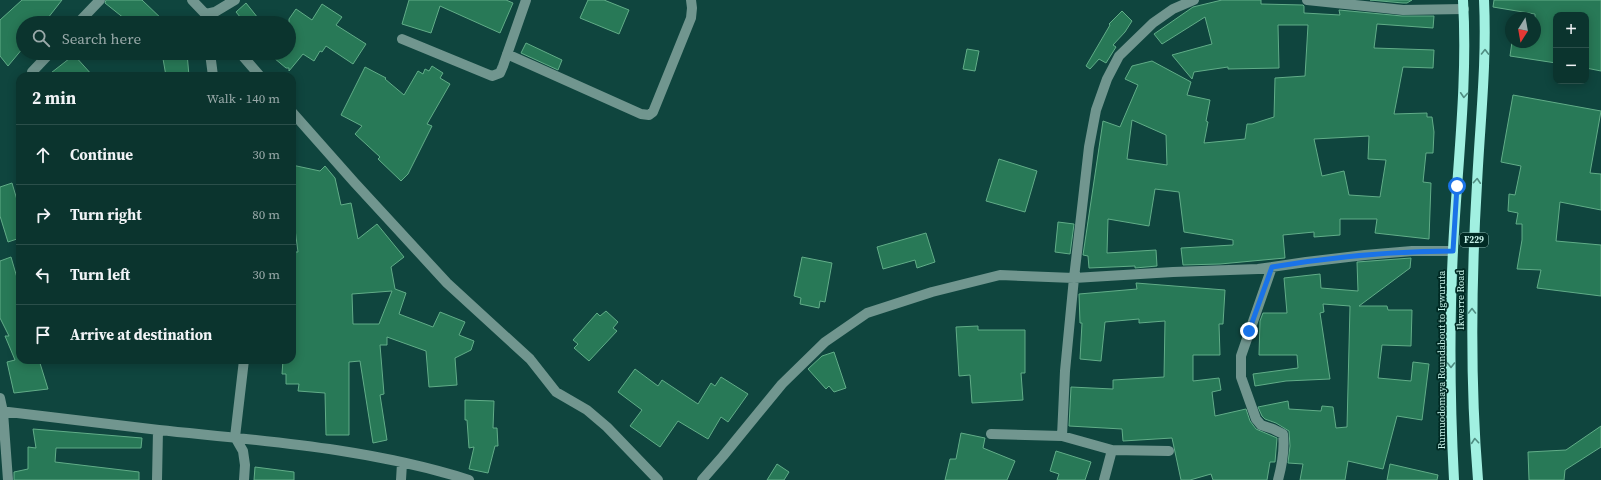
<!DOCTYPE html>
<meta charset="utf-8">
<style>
body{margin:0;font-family:"Source Serif 4",serif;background:#193f3a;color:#f1f3f6}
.controls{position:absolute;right:12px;top:12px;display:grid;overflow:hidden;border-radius:8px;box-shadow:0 2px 10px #0003}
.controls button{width:36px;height:36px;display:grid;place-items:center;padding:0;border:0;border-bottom:1px solid #2b4f4a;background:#0b342e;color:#f1f3f6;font:20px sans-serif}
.compass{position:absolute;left:1505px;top:12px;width:36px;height:36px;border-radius:50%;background:#0b342e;box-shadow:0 2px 10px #0003;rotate:191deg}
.stop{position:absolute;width:12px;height:12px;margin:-9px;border:3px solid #1a73e8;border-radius:50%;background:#fff}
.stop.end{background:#1a73e8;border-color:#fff;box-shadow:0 1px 4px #0008}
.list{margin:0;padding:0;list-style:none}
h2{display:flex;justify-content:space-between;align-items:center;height:52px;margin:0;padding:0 16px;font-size:17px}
h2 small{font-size:13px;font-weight:400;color:#9aaaaa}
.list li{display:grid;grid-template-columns:26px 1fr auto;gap:12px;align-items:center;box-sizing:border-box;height:60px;padding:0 16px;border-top:1px solid #2b4f4a}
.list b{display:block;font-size:15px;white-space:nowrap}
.list em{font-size:13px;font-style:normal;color:#9aaaaa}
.icon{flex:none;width:22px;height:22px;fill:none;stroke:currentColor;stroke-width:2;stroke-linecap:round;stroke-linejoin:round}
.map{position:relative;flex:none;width:1601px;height:480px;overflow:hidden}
.search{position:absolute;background:#0b342e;box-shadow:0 2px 10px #0003;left:16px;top:16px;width:280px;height:44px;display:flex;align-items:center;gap:10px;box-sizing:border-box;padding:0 14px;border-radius:22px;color:#9aaaaa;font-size:15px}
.panel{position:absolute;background:#0b342e;box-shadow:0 2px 10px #0003;left:16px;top:72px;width:280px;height:292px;border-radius:12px}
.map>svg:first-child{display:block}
.building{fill:#287957;stroke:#61ad88;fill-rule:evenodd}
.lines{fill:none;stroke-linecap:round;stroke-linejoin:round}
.minor{stroke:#71968f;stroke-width:10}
.major{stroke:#a1f0e1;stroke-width:10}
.oneway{stroke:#508d82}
.route{stroke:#1a73e8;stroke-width:5}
.labels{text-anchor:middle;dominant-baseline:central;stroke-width:3.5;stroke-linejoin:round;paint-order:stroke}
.shield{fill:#002a24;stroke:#8bb6ae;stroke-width:1}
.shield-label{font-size:9px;font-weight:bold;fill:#c6f2e9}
.street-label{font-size:10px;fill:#c6f2e9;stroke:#002a24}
</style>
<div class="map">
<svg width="1601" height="480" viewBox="0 0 1601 480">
<rect width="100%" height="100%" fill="#0f453e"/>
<path class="building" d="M 22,0 L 62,0 L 44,23 L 23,23 L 23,48 L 8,66 L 0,56 L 0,20 Z
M 106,0 L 142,0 L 166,23 L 130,23 L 105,3 Z
M 409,0 L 506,0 L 513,3 L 500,33 L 440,6 L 431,33 L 402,24 Z
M 588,0 L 604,0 L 629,10 L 619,34 L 580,18 Z
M 1222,0 L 1261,0 L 1261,4 L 1303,5 L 1304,6 L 1304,13 L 1340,15 L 1339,10 L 1402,16 L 1434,16 L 1433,28 L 1377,24 L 1374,48 L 1434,50 L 1433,68 L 1403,67 L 1394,114 L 1427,113 L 1427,117 L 1432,117 L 1434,132 L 1433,153 L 1426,153 L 1423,182 L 1431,183 L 1429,239 L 1375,233 L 1377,219 L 1340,219 L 1340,235 L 1314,237 L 1314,232 L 1283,235 L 1285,258 L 1220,264 L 1183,265 L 1181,248 L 1233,245 L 1233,240 L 1184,232 L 1179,192 L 1155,189 L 1149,226 L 1108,219 L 1107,253 L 1156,250 L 1157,266 L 1135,268 L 1135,266 L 1089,268 L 1088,256 L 1083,255 L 1103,121 L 1120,127 L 1138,85 L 1125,79 L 1132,66 L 1152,61 L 1191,82 L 1187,95 L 1210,100 L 1206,121 L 1208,122 L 1204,143 L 1245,139 L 1247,124 L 1252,124 L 1274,117 L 1275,78 L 1305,76 L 1308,25 L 1278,25 L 1279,68 L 1228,69 L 1228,67 L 1194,72 L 1192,79 L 1172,55 L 1212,44 L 1205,17 L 1162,44 L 1154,34 L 1193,7 ZM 1132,120 L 1166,135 L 1167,165 L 1127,159 ZM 1369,136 L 1368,159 L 1386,160 L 1380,197 L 1349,195 L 1344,171 L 1322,176 L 1314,139 Z
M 1370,0 L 1412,0 L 1407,3 L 1403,3 Z
M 1494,0 L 1601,0 L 1601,71 L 1586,68 L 1586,15 L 1556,15 L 1556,63 L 1510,56 L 1512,42 L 1535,42 L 1535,14 L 1493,7 Z
M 246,3 L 262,23 L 245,23 L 236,12 Z
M 322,4 L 342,17 L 336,25 L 366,44 L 353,64 L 326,46 L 322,52 L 320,51 L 314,61 L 303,54 L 289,71 L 289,68 L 286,68 L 268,53 L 289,53 L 289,19 L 296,9 L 312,20 Z
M 1122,11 L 1132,21 L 1125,32 L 1113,45 L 1116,47 L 1106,63 L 1099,59 L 1090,69 L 1086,66 L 1110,25 L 1109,24 Z
M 526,43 L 562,60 L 558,70 L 521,53 Z
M 967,49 L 979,51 L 975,71 L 963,69 Z
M 162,53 L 187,53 L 189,76 L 166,76 Z
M 74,55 L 93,76 L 47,76 Z
M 432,66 L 443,73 L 440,78 L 450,84 L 427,124 L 432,126 L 408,174 L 401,181 L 378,159 L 380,157 L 355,134 L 362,126 L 341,115 L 365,67 L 386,78 L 385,79 L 404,95 L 418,71 L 423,74 L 425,69 L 429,71 Z
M 1513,95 L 1601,111 L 1590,173 L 1601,174 L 1601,210 L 1560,202 L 1556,241 L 1601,245 L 1601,296 L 1537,288 L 1541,270 L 1517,269 L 1522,240 L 1522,224 L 1516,224 L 1518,213 L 1508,211 L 1509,194 L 1515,195 L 1521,166 L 1501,162 Z
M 999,159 L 1037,171 L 1025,212 L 986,201 Z
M 292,165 L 320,171 L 325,166 L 335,178 L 341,205 L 351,203 L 358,239 L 377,224 L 404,257 L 391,267 L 395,289 L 406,293 L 399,314 L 433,327 L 440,312 L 465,322 L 459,335 L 474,341 L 471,350 L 455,358 L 457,385 L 429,387 L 426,351 L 387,337 L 387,345 L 380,345 L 384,394 L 380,395 L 387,440 L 373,443 L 360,361 L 349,362 L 349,435 L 326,435 L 325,393 L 298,391 L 299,384 L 286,384 L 286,374 L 282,374 L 283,360 L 292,360 L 292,252 L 298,252 L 292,206 ZM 392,291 L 379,324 L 353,324 L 352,294 Z
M 12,183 L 20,210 L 20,238 L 8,242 L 0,216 L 0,187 Z
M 1058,222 L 1074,224 L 1070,254 L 1055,252 Z
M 926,233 L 935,262 L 917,268 L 915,260 L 883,269 L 877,247 Z
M 11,257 L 20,288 L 20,360 L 39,360 L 48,389 L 14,393 L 7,362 L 15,360 L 5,336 L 9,336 L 0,318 L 0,261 Z
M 802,257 L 832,263 L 825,302 L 820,301 L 819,308 L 800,304 L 801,298 L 794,296 Z
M 1411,258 L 1410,268 L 1359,306 L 1387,306 L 1388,310 L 1412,310 L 1411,346 L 1382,345 L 1378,378 L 1411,381 L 1413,362 L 1429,364 L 1422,420 L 1397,416 L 1383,469 L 1348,461 L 1345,480 L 1300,480 L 1303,464 L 1288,463 L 1290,446 L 1289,431 L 1276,423 L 1265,419 L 1262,416 L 1258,407 L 1288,401 L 1289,409 L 1321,411 L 1322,406 L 1333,407 L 1336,428 L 1347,427 L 1350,306 L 1323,304 L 1324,312 L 1320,313 L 1330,379 L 1286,381 L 1255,386 L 1253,374 L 1298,368 L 1297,355 L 1259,355 L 1260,321 L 1263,313 L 1287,313 L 1284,278 L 1320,274 L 1321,288 L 1358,291 L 1357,262 Z
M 1136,283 L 1225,290 L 1223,324 L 1219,324 L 1220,355 L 1193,355 L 1193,381 L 1219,378 L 1221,390 L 1212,392 L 1215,416 L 1246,409 L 1250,421 L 1256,429 L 1277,438 L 1275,462 L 1270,462 L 1267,480 L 1213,480 L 1211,474 L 1190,480 L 1181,480 L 1172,438 L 1123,441 L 1122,429 L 1069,426 L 1071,387 L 1113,389 L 1113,380 L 1164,377 L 1165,321 L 1139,323 L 1139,319 L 1105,322 L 1101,361 L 1080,359 L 1082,323 L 1080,323 L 1079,294 L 1137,289 Z
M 606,311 L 618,322 L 613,328 L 617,331 L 589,361 L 574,348 L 578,344 L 573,340 L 597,313 L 600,316 Z
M 978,326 L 978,330 L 1025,330 L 1025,373 L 1021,373 L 1023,400 L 972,403 L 970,375 L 959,376 L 956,327 Z
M 834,352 L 846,388 L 834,392 L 829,386 L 826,389 L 808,369 L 822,356 Z
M 635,369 L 658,386 L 662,380 L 698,404 L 711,383 L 715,386 L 721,377 L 748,394 L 728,422 L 721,417 L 708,439 L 678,421 L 660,447 L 630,426 L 642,410 L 618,392 Z
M 465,400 L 494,401 L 493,428 L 497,428 L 498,446 L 495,446 L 488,473 L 469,469 L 474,447 L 469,448 L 467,420 L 465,420 Z
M 1601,426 L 1601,447 L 1565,470 L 1564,480 L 1529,480 L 1528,452 L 1566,450 Z
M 33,429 L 142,438 L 141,448 L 56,448 L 55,462 L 139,472 L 139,480 L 14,480 L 14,472 L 28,469 L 28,447 L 36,448 Z
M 961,433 L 985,438 L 983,448 L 1015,461 L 1007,480 L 945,480 L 950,459 L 956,459 Z
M 1056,451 L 1091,462 L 1085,480 L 1057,480 L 1059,474 L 1050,471 Z
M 777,464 L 789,472 L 784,480 L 767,480 Z
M 1390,464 L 1438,475 L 1437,480 L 1387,480 Z
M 255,467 L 294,472 L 294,480 L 254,480 Z"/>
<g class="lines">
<path class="minor" d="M 192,0 L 214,23
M 1307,0 L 1403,10 L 1464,9
M 206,14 L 215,12 L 235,0
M 78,23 L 100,0
M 402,39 L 492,76 L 500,73 L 503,66 L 526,0
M 210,53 L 213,76
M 240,53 L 260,76
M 507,54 L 641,114 L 649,115 L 653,112 L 691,18 L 692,8 L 691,0
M 32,72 L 50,53
M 292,112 L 354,182 L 447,283 L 530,359 L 556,392 L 587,410 L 607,427 L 658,480
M 1272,267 L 1241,356 L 1241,377 L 1256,419 L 1261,425 L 1273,429 L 1283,434 C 1285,450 1282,465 1278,480
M 244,360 L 235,437 L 243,451 L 245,465 L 244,480
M 0,398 L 3,412 L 8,480
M 0,411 C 53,417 106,424 159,430 C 263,441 369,448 469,480
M 991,434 L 1062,436 L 1112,450 L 1104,480
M 1062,436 L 1065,371 L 1074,278 L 1089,147 L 1096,110 L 1107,79 L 1119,56 L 1153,23 L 1173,9 L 1194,0
M 1112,450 L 1169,451
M 157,480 L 158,430
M 401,480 L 402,463
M 702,480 L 723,456 L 782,384 L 825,342 L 867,313 L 932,292 L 1000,275 L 1074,278 L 1173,272 L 1258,269 L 1306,262 L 1365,255 L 1412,251 L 1453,251"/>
<path class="major" d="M 1454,480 C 1450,404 1449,327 1453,250 C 1457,167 1468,84 1463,0
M 1478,480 C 1470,382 1471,283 1477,184 C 1480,122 1487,63 1484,0"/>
</g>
<defs><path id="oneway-chevron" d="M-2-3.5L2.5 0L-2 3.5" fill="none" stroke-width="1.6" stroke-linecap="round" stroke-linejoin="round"/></defs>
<g class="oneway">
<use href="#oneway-chevron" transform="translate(1485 52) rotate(-89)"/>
<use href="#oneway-chevron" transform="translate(1464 95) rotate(94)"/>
<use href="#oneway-chevron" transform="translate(1477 181) rotate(-86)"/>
<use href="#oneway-chevron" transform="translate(1472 311) rotate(-90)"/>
<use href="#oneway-chevron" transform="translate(1451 365) rotate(90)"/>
<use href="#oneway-chevron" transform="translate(1475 441) rotate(-95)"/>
</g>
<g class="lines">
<path class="route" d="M 1249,331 L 1272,267 C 1332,257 1392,251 1453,251 L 1457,186"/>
</g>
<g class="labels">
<rect class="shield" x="1460" y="233" width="28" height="14" rx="3"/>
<g class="shield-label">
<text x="1474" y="240">F229</text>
</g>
<g class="street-label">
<text transform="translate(1460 300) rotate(-90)">Ikwerre Road</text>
<text transform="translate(1441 360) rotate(-90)">Rumuodomaya Roundabout to Igwuruta</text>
</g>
</g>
</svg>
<div class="controls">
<button>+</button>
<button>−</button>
</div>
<svg class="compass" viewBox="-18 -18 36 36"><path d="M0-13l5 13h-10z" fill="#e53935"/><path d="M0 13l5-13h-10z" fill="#9aaaaa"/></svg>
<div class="stop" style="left:1457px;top:186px"></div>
<div class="stop end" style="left:1249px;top:331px"></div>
<div class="search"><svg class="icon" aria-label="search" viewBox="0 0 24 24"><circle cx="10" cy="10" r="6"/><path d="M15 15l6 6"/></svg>Search here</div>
<section class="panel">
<h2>2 min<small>Walk · 140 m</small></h2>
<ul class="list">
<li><svg class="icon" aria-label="ahead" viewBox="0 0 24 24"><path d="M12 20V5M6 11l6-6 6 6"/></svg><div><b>Continue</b></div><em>30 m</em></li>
<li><svg class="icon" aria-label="right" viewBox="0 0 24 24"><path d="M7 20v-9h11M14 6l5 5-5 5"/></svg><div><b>Turn right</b></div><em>80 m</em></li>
<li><svg class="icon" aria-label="left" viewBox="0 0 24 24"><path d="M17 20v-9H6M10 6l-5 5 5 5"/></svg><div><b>Turn left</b></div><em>30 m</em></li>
<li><svg class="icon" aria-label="arrive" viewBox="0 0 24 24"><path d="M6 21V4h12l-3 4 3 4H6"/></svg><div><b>Arrive at destination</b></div></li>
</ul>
</section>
</div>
